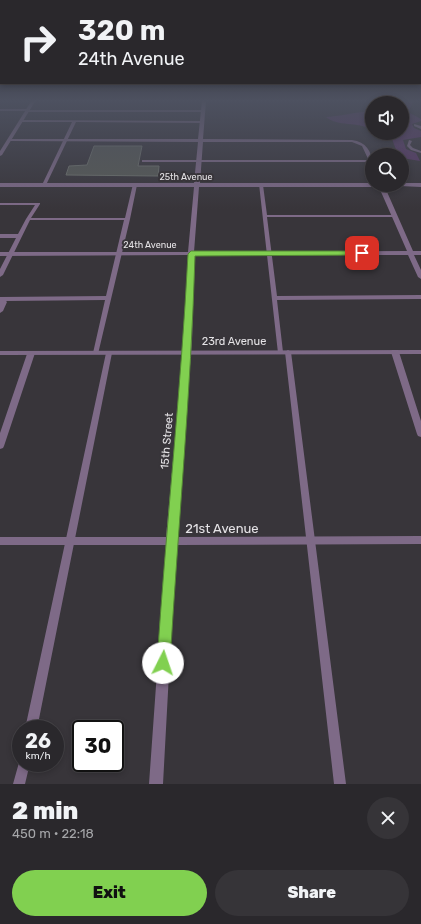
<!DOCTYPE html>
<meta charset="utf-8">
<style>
:root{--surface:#2a282c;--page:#363438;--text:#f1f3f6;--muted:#a5a6a9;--line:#464448;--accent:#81d050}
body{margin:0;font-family:Rubik,sans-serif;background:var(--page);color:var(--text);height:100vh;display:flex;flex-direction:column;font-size:15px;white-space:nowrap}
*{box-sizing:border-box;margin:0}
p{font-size:13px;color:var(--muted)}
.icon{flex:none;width:22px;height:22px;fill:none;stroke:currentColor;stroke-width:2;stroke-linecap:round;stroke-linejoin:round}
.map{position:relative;height:784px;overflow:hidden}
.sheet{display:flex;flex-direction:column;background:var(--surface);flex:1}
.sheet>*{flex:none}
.guide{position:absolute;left:0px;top:0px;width:421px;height:84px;box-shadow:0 2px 6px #0003,0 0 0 1px var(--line);background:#2a282c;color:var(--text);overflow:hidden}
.controls{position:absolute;left:365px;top:96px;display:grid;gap:8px}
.controls a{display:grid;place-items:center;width:44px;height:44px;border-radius:50%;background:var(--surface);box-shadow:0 2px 6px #0003,0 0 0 1px var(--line);font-size:20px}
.speed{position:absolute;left:12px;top:720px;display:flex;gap:8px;font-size:20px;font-weight:700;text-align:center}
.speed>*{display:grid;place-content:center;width:52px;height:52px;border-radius:50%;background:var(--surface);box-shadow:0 2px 6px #0003,0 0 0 1px var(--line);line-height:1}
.speed small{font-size:10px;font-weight:400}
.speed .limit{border:2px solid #111;border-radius:6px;background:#fff;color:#111}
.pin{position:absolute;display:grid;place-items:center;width:34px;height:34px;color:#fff;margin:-17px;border-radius:8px;box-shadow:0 2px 6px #0006}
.me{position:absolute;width:44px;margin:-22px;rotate:4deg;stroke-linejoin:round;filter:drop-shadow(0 0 3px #0008)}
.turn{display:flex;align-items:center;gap:14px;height:84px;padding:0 12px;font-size:18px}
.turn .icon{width:52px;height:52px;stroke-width:2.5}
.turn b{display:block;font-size:28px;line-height:34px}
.round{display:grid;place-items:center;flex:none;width:42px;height:42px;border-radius:21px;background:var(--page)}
.overview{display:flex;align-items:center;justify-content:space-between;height:68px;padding:0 12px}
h1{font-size:24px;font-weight:800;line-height:30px}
.primary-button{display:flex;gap:8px;margin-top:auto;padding:8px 12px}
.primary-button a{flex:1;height:46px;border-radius:24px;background:var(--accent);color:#111;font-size:16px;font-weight:800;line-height:46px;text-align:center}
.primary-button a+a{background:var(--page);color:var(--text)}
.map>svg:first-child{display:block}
</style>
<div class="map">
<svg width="421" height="784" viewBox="0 0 421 784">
<rect width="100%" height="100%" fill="#38353a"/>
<path fill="#5a3868" d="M371,100H414L408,112L421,119V121L412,124L414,128L421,131V137L403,140L406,149L416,153L420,161L402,158V155H398L392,139L378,133H402V103H378Z
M372,111V130C357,121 338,127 326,117C342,116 356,112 372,111Z"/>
<path fill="#575a55" stroke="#6e726c" d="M94,146H142L138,166H159L158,176L66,175L69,166L87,165Z"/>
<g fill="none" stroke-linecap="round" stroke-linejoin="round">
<path fill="#7e6a87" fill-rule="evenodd" d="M21,120L202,121L204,122L202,123L76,122L46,185L44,186L42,185L72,122H22L20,121Z
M409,140L412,141L410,145L413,148L421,151V153L411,150L407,146Z
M142,160H371L372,162H142Z
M133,184L137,185L130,219L98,354H94L93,353L105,300L6,301L7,302L3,311L0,313V297L106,296L124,220H30L3,275L0,277V269L16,238H0V234H18L26,219L35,205H0V203H40V204L31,218H125Z
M259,184L263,185L267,215H394L396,216L394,217H267L277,296L421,295V299L277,300L283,352L280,354L278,353Z
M288,350L291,352L346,784H334L285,352Z
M109,351L112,353L37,729H25L106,353Z
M20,759H21V763H30L25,784H13Z"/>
<path fill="#7e6a87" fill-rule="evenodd" d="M26,110H203L205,111L203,112H27Z"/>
<path fill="#7e6a87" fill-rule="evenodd" d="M32,100H368L366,101H206L203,139L352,140C366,142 372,151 372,164L370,163L362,146L352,142H203L200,183H372V185H375L372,187H199L194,252L407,251L378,185H384L413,251H421V255H414L421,270V279L418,277L408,255H194L192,342L176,537L421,536V544L176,545L163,784H149L166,545H0V537H166L184,342L188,255L0,256V252H188L194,187H0V183H194L198,142L10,141L8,140L10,139H198L202,101H34Z
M0,109H28L30,110L28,111H0Z
M414,124L421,126V129L414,126Z
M402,183H421V187L400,186L399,185H402Z
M392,350H398L399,352L421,421V437L418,436L417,434L391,352Z
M28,351H34L35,353L4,446L3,448L0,449V433Z"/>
<path fill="#7e6a87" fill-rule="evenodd" d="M32,100H36L2,155L0,156V151Z
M421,350V354L0,355V351Z"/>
</g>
<linearGradient id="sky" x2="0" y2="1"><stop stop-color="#1f1d20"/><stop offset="0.48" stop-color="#4d5160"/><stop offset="1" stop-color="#4d5160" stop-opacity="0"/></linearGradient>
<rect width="421" height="209" fill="url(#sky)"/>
<path fill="#81d050" stroke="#548734" d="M362,251L365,252V255L195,256C191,391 178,527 170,663L168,667L163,669L159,667L157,663C166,526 181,390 188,254L191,251Z"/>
<g text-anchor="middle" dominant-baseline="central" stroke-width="4" stroke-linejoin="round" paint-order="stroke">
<g font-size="9" fill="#e5e3e6" stroke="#38353a">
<text x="186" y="177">25th Avenue</text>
<text x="150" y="245">24th Avenue</text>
</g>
<g font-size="11" fill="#e5e3e6" stroke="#38353a">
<text x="234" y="341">23rd Avenue</text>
<text transform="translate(167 441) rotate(-85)">15th Street</text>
</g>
<g font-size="13" fill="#e5e3e6" stroke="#38353a">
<text x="222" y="528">21st Avenue</text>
</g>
</g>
</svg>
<div class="controls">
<a><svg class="icon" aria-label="sound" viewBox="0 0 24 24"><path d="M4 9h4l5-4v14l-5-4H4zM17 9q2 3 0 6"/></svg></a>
<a><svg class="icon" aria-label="search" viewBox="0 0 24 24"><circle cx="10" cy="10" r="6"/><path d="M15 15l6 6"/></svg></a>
</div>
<div class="speed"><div>26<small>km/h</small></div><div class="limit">30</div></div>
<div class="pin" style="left:362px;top:253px;background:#d93025"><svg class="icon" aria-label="arrive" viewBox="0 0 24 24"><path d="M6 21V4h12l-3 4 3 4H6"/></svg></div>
<svg class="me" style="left:163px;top:663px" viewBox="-20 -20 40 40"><circle r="19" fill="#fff"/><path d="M0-13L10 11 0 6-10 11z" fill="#81d050"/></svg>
<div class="guide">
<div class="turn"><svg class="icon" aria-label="right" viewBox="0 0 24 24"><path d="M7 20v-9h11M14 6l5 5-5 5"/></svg><div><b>320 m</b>24th Avenue</div></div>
</div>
</div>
<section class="sheet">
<div class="overview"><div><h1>2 min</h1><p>450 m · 22:18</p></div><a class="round"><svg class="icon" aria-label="close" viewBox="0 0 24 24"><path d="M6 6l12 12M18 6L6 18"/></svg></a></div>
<div class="primary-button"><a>Exit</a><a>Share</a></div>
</section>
